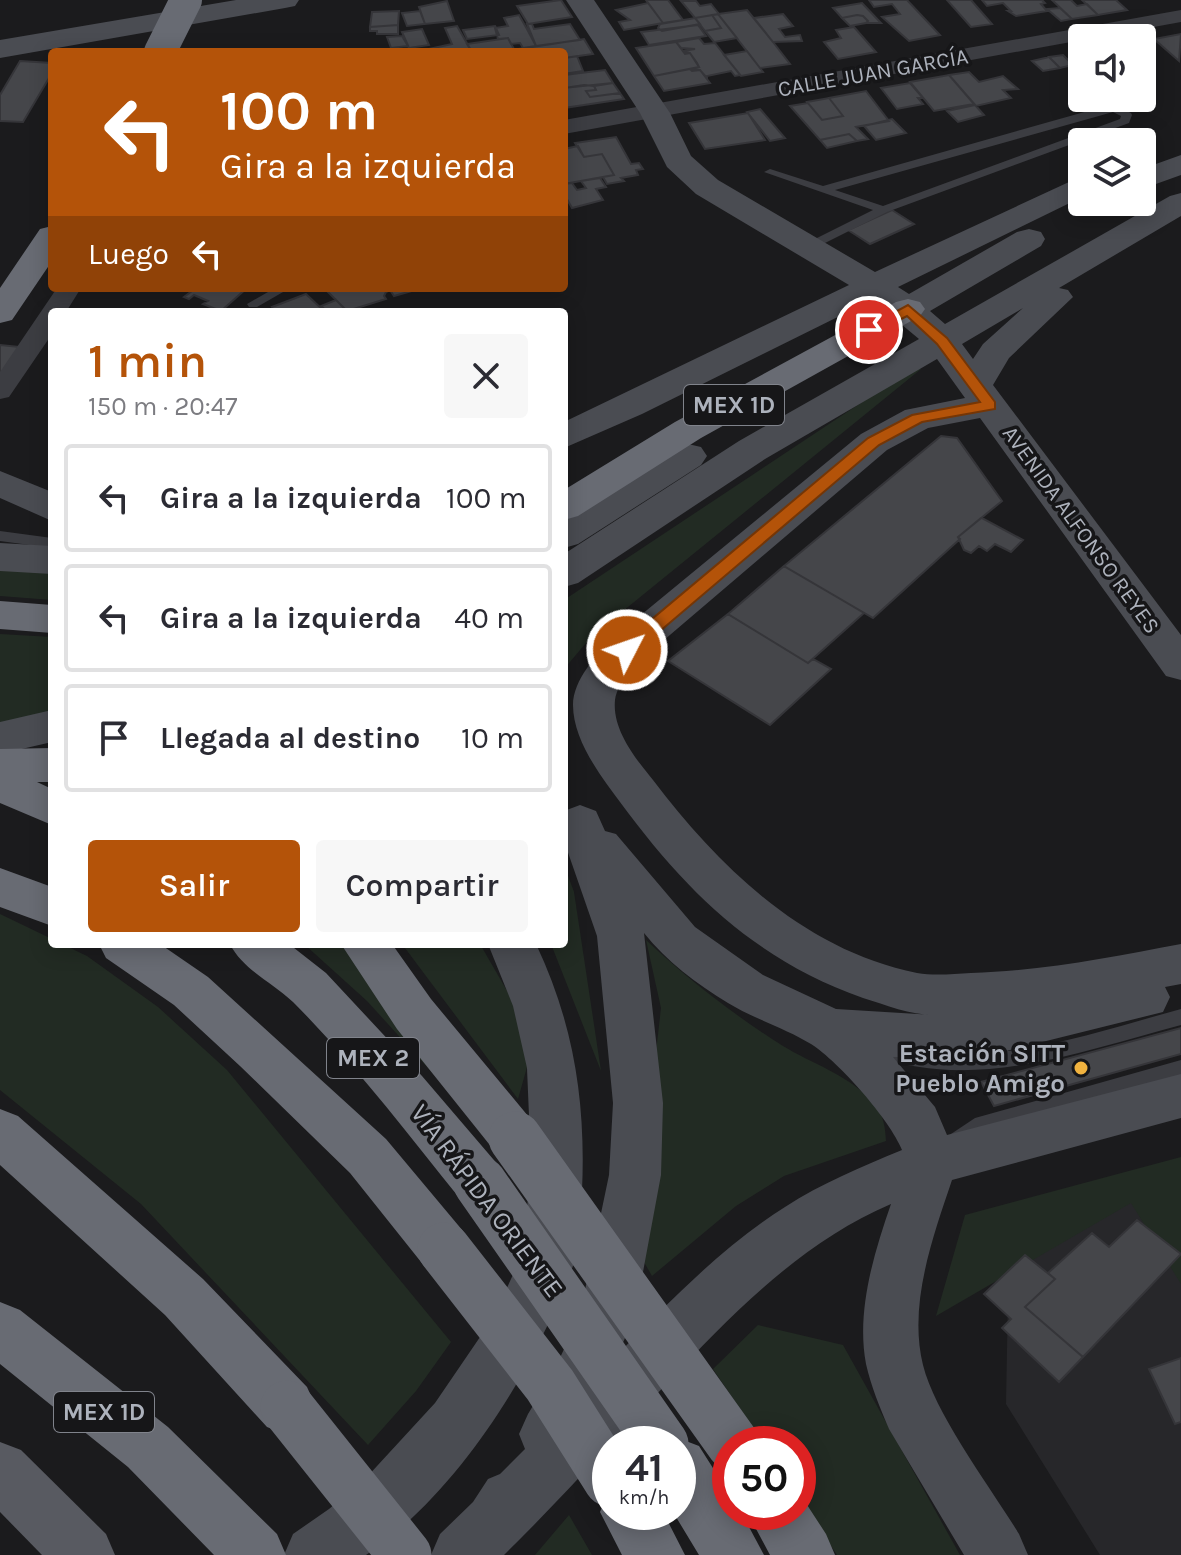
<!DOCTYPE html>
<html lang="es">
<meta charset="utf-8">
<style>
:root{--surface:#fff;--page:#f7f7f7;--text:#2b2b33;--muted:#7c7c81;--line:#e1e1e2;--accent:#b45309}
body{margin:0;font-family:Karla,sans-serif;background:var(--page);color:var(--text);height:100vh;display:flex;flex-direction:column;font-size:30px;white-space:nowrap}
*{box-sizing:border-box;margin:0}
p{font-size:26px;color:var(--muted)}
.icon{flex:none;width:44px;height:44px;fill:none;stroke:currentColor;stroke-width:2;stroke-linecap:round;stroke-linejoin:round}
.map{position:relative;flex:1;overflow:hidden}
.side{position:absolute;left:48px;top:308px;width:520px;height:640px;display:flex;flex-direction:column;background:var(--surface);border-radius:8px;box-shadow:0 4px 20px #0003}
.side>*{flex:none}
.hud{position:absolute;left:48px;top:48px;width:520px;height:244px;border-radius:8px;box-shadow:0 4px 20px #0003;background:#b45309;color:#fff;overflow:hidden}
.tools{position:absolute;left:1068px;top:24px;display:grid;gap:16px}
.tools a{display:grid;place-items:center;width:88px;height:88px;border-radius:8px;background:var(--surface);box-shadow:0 4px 20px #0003;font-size:40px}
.speed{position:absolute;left:592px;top:1426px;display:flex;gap:16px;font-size:40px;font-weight:700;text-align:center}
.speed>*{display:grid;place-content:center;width:104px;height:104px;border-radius:50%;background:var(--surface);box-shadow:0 4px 20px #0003;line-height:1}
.speed small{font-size:20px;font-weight:400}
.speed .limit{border:12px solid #d22;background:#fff;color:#111}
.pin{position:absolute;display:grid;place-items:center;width:68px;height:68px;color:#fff;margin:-34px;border:4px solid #fff;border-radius:50%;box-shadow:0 2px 8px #0007}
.me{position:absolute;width:88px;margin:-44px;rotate:49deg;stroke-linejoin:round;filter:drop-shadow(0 0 6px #0008)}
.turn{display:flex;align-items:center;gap:28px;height:168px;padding:0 40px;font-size:36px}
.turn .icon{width:104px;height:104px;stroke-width:2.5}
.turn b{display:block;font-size:56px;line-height:68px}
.then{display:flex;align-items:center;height:76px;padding:0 40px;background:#0003;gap:16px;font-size:30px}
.round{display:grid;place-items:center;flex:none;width:84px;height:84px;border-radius:8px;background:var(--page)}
.overview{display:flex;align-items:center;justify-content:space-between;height:136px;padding:0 40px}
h1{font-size:48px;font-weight:600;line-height:60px;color:var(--accent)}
.primary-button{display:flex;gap:16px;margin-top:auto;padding:16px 40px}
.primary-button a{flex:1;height:92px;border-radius:8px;background:var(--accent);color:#fff;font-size:32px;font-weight:600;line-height:92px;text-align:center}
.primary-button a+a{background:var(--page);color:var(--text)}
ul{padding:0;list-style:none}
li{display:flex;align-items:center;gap:24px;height:108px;margin:0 16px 12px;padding:0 24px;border:4px solid var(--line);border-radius:8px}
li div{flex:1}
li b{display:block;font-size:30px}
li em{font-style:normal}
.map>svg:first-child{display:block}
</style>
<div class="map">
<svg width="1181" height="1555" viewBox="0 0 1181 1555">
<rect width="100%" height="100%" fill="#1b1b1d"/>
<path fill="#27272a" d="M1181,1187V1555H1100L1006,1404L1009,1241Z"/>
<path fill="#222b23" d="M915,367L921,369L591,637L564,669V600Z
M0,566L52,569V600L0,596Z
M0,634L52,637V713L0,725Z
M564,865L574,892L601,1071L551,944H564Z
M0,914L52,939V944H62L87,956L158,1007L227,1070L451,1342L416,1391L368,1445L141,1204L0,1090Z
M646,940C689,980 734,1015 783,1046C811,1063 845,1074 868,1097C882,1110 885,1122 886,1141L784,1176L736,1206L652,1276L634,1245L661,1008Z
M304,944H344L438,1079L367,1001Z
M402,944H480L521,1015L531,1053L518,1099Z
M1181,1157V1284L1131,1203L936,1316L965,1215Z
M758,1325L843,1345L960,1555H837L798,1495V1444H764L713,1369Z
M569,1515L592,1555H535Z"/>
<path fill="#45464a" stroke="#353539" stroke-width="2" d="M561,0L572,17L528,24L517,6Z
M646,0H668L683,20L663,23Z
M869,0H907L940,35L909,41L882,17L900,14L892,4L874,7Z
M947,0H971L992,24L971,27Z
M982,0H1042L1045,3L1041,4L1047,11L1016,16L1008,11H1011L1003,3L987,6Z
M1052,0H1071L1077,6L1087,4L1098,15L1072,19Z
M1082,0H1116L1127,10L1098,15Z
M447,1L454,21L425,24L419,7Z
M681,1H696L700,6L711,4L719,14L695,18Z
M648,3L663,23L624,30L619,22L630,20L616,10Z
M862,3L881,23H866L868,21L863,16L857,15L842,18L833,8Z
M1060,8L1072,19L1061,21L1047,9Z
M747,10L773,42L790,64L760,68L718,14Z
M399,11L398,25L370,27L372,12Z
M420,11L425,24L407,26L402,13Z
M718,14L737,38L714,42L705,31L721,28L712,15Z
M783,14L793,26L779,29L785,37L800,35L802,41L773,42L754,18Z
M519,15L527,29L536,46L523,48L520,43L511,44L508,38L498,39L495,28L508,26L504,18Z
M712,15L721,28L705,31L695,18Z
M857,15L863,16L868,21L866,23L850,26L842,18Z
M695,18L700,24L662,31L658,28L660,24Z
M527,24H532L534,29L570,24L580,40L536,46Z
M398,25V34H377V31H370V27Z
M698,25L706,36L649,45L641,32Z
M457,26L472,52H415L452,44L445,28Z
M495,26L499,35L467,39L463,30Z
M854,27L876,52L838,59L824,42L841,38L836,30Z
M422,29L429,45L409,48L402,32Z
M1181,34L1179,61L1154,39Z
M402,36L408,46L391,48L387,37Z
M508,38L514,49L472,52L467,44Z
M699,38L704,44L715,43L740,75L735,76L731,71L707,76V78L700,70L692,71L690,69L699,67L697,63L690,53L683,51L695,49L681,48L676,42Z
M584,39L593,54L564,58V52H499Z
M676,42L685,54L690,53L699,67L654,76L636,48Z
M747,51L760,68L763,72L741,76L724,55Z
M1063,55L1073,65L1060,68L1049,57Z
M577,56L583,71L564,74V58Z
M1049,57L1060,68L1043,71L1032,61Z
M20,61L52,63V73L23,122L0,121V95Z
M690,69L700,70L710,83L664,91L654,76Z
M605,70L613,83L564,88V75Z
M969,72L979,82L1003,76L1018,89L1003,90L1011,98L976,106L949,75Z
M949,75L974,104L934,111L910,82Z
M613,83L620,93L590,97L586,91L596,90L594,86Z
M910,83L923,98H918L923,104L897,109L881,88Z
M584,85L594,86L596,90L586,91L590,97L620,93L624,99L564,108V88Z
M866,91L889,121L856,127L868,139L857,141L849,134L820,140L790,106L808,103L822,120L843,116L829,98Z
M829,98L843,116L822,120L807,102Z
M975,105L984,115L958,122L947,111Z
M760,109L785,138L770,141L747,112Z
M748,113L765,140L705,149L689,123Z
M892,119L906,133L876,140L864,126Z
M849,134L857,141L827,148L820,140Z
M616,137L631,164L639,163L643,169L636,170L638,175L621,178L624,181L607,184L603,177L614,175L602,154L584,157L575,143Z
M578,146L584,157L602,154L614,175L564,184V149Z
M600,178L606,187L596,189L603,200L572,208L564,194V184L572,183L577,190L586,188L581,181Z
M892,210L914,224L870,244L848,230Z
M196,288H247L221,311L203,304L208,301L194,295L189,299L184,297Z
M324,288H422L394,296L390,290L386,292L384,296L386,299L347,311Z
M306,294L325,312H277L272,307Z
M336,300L347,311L349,312H328L321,306Z
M0,345L20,347L0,375Z
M941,436L957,438L1002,501L958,537L960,539L873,618L784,566Z
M981,518H982L1023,540L1011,552L995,544L987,551L979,546L971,553L964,550L958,537Z
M784,566L864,613L808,663L728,614Z
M728,614L808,663L813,659L831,669L770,725L668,661Z
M1181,1028V1054L994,1106L981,1082Z
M1137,1220L1181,1254L1083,1357L1025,1307L1055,1279L1048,1273L1092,1233L1109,1247Z
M1025,1255L1055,1279L1025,1307L1083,1357L1059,1382L1002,1328L1011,1319L984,1294Z
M1181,1358V1422L1175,1424L1149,1369Z"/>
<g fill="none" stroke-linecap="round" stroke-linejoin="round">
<path fill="#3c3d42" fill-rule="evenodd" d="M1115,106L1131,113L1132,115L1129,123L887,212L811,250L805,246L807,243L873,210L764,172L770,169L823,186L1095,109ZM1113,112L1121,116L1120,119L883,206L835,190Z
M275,288H290L257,307H249L247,304Z
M0,531L52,538V548L0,541Z
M1181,1009V1025C1082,1051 976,1092 875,1056L872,1050L875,1044C884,1041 894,1046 904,1048C932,1056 961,1055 990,1053C1054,1048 1118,1026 1181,1009Z
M1181,1060V1076L981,1133L958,1148L951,1146L949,1140L951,1134L975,1118Z"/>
<path fill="#3c3d42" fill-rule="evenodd" d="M1181,10V22L564,134V120Z
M57,288H81L66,312H52V334L9,397L0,399V372Z"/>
<path fill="#4a4c52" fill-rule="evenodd" d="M236,0H299L295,6L285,8L0,58V40Z
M566,0H594L670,113L691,156L718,180L875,272L1082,176V197L898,287L909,294L1017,232L1029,229L1041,232L1045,239L1041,246L930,311L945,324L1170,196L1181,193V216L1059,288L1068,290L1073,297L1009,358L993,385L1181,635V680L1166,676L980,418L928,428L887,450L650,652C637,665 618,680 615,700C612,730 636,759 653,780C720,868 804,950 917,973C934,976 953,974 971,973C1042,971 1112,957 1181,944V984L1165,987L1170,997L1163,1012L986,1056L893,1057L935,1107L947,1135L1181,1074V1118L952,1180C933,1237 908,1304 923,1365C935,1414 991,1488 1019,1534L1028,1555H964L889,1429C880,1408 871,1386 866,1364C856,1311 874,1253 891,1204C802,1242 733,1313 668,1382C614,1440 561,1499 504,1555H431L440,1534L473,1502L488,1479L500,1474L525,1449L519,1434L528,1414L554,1371L580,1314L609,1175L613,1103L597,936L564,841V811L580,805L596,811L605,831L616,834L695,927L763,975L836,1009L934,1015C910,1015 886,1005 863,998C756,960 687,893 620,802C600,775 573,740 573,705C573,680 597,654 613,638L861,434L905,410L965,398L937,359L765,459L578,583L564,587V554L739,441L919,339L872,300L642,414L564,448V422L849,285L696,194L667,167L640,113ZM1023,308L983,344L973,359L962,344ZM644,933C666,961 697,984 728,1003C754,1019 785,1028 811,1044C839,1062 890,1120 902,1150C861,1167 822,1183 785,1207C722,1247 670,1301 618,1354L635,1315L661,1175L663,1103Z
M1181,155V175L1142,189V169Z
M688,444L701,447L707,456L701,465L578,544L564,548V517L675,447Z
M0,471L52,492V521L0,498Z
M0,543L52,546V574L0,571Z
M52,710V742L0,754V722Z
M488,944H536C574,1024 586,1103 582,1191C581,1209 582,1227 579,1245C575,1264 566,1284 558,1302C519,1393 450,1498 366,1555H284L293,1534L329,1509L366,1478L435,1403L493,1318L523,1253L531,1164L527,1068L513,1006Z"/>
<path fill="#585a61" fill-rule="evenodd" d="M0,1442L21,1450L106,1534L115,1555H42L0,1512Z"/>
<path fill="#686b73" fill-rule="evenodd" d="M52,226V261L12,320L0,323V288L40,229Z
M908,299L920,302L925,309L920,316L701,438L578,516L564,520V490L675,422L896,302Z
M0,601L52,605V633L0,629Z
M52,748V782H37L52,789V825L0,803V749Z
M0,868L52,887V926L0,907Z
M99,944H160L208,977L386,1139L463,1231L471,1249L463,1267L444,1274L425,1267L350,1173L240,1066L174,1005L106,958Z
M230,944H289L326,973L422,1076L499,1166L506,1183L499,1200L480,1207L461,1200C407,1133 354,1063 293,1002C272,982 243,970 230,944Z
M341,944H392L431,999L533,1122L541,1138L533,1154L515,1161L497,1154L397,1029Z
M0,1109L18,1116L203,1279L307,1387L316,1407L307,1427L287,1435L267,1427L165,1315L0,1165Z
M0,1302L20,1310L168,1427L277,1534L286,1555H214L128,1467L0,1364Z
M678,1438L699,1446L730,1495V1512H741L764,1555H699L673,1512H678V1444H663Z
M609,1491L610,1512H663L685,1555H622L600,1512Z
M798,1491L826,1534L835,1555H770L747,1512H798Z"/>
<path stroke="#686b73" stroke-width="32" d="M160,52L186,0"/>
<path stroke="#686b73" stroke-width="53" d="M515,1138L733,1444
M480,1183L662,1444
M444,1249L550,1385L610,1480
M287,1407L405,1555"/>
</g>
<path fill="#b45309" stroke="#753606" stroke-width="2" d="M908,305L947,338L995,402V409L922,422L879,445L633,654H621L618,650L621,645L868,438L912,415L980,402L937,344L907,316L874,333H864L862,330Z"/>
<circle fill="#f1b33f" stroke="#161618" stroke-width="3" cx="1081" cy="1068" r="8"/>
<g text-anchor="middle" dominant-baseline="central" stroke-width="7" stroke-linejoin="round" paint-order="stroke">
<g font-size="22" fill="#adb2bc" stroke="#161618">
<text transform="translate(873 73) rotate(-10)">CALLE JUAN GARCÍA</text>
<text transform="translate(1081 530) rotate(54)">AVENIDA ALFONSO REYES</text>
</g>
<g fill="#161618" stroke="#80838b" stroke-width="2">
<rect x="684" y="385" width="100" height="40" rx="6"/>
<rect x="327" y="1038" width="92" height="40" rx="6"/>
<rect x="54" y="1392" width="100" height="40" rx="6"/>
</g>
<g font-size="24" font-weight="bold" fill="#adb2bc">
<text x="734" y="405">MEX 1D</text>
<text x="373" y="1058">MEX 2</text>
<text x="104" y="1412">MEX 1D</text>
</g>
<g font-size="26" font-weight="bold" fill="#adb2bc" stroke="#161618" text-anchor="end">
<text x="1065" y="1053">Estación SITT<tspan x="1065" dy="30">Pueblo Amigo</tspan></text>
</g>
<g font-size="26" fill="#adb2bc" stroke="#161618">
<text transform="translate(487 1201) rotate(53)">VÍA RÁPIDA ORIENTE</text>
</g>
</g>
</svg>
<div class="tools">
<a><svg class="icon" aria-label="sound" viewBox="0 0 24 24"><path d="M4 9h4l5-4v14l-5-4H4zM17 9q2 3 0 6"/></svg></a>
<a><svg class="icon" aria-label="layers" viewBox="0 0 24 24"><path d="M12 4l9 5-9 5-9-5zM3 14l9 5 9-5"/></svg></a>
</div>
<div class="speed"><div>41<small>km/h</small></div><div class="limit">50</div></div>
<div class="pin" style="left:869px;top:330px;background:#d93025"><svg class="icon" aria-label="arrive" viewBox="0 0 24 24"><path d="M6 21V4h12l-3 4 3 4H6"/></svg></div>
<svg class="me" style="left:627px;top:650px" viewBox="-20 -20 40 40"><circle r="17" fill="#b45309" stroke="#fff" stroke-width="3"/><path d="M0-11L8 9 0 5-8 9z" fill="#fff"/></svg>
<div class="hud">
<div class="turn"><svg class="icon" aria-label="left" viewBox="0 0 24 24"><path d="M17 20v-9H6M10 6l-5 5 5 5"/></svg><div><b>100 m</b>Gira a la izquierda</div></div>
<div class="then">Luego<svg class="icon" aria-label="left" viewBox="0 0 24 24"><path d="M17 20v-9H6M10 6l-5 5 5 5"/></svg></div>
</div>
<section class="side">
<div class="overview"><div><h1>1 min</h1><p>150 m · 20:47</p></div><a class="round"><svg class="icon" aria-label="close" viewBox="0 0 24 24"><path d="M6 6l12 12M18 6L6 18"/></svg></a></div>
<ul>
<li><svg class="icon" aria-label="left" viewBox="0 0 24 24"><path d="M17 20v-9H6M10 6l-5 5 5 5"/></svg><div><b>Gira a la izquierda</b></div><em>100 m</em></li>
<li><svg class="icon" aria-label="left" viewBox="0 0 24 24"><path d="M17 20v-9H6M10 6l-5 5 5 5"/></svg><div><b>Gira a la izquierda</b></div><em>40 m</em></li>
<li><svg class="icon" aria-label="arrive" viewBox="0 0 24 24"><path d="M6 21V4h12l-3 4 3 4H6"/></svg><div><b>Llegada al destino</b></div><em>10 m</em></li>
</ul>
<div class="primary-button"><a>Salir</a><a>Compartir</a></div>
</section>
</div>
